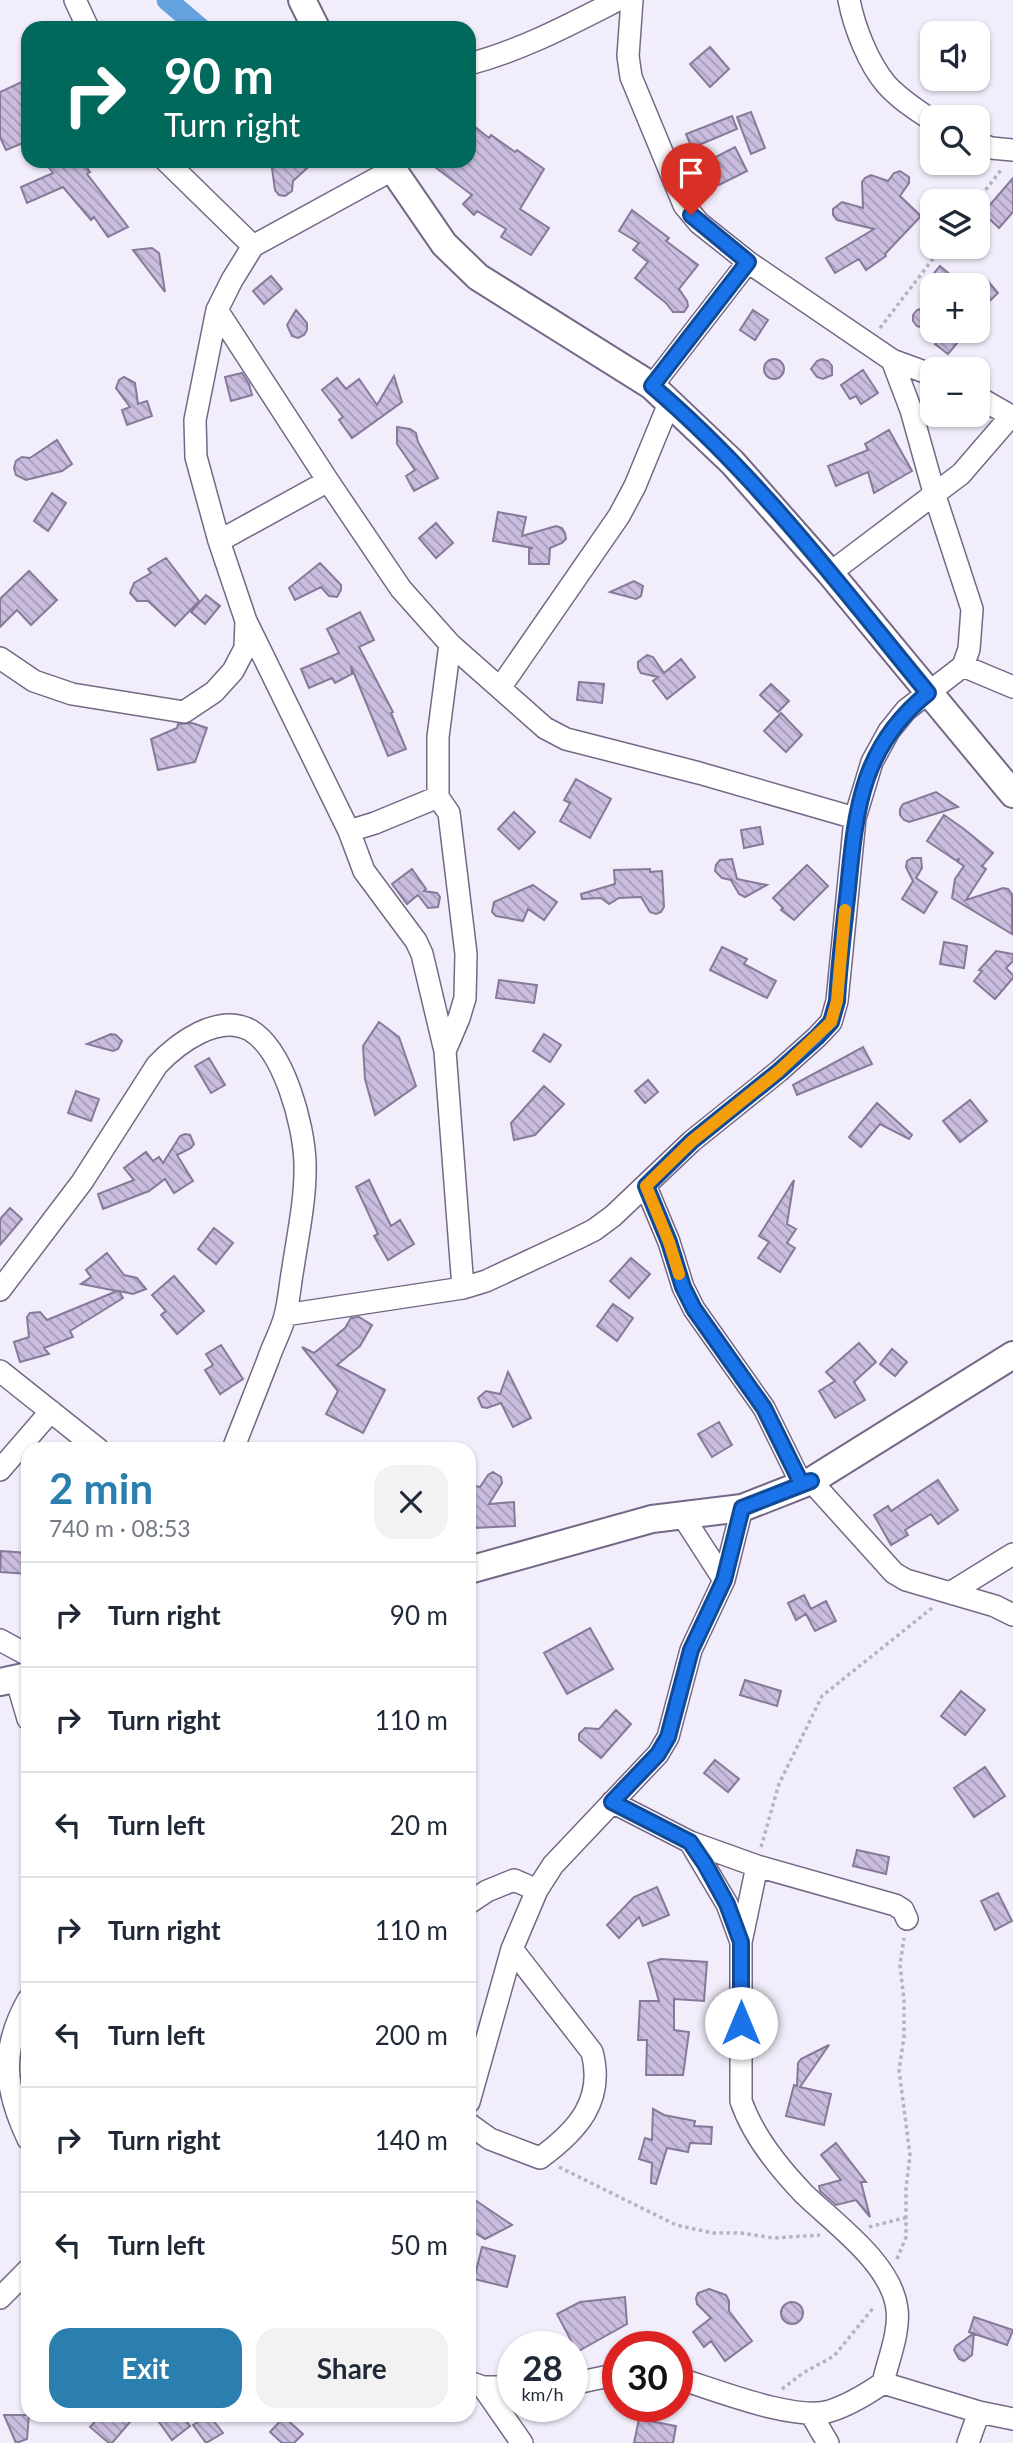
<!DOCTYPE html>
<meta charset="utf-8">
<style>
:root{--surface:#fff;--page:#f2f2f3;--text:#1f2937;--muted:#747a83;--line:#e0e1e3;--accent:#2a7faf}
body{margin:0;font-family:Lato,sans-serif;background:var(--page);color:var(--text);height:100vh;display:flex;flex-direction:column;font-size:26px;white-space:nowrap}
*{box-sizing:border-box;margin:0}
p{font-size:23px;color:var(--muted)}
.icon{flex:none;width:38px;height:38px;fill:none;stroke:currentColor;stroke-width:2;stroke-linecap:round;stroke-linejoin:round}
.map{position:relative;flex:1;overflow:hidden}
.drawer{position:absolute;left:21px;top:1442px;width:455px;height:980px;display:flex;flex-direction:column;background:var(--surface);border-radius:21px;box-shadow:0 2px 5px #0004}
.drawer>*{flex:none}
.hud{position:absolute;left:21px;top:21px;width:455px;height:147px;border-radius:21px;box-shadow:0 2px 5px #0004;background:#00695c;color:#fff;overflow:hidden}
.tools{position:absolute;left:920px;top:21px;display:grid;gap:14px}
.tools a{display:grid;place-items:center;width:70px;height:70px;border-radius:14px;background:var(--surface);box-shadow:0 2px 5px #0004;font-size:35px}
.speed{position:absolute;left:497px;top:2331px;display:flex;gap:14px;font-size:35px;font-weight:700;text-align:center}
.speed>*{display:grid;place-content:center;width:91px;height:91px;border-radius:50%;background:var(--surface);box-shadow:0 2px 5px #0004;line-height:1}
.speed small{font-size:18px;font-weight:400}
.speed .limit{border:10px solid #d22;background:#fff;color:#111}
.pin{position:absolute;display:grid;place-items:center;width:60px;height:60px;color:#fff;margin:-72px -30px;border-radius:50% 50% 50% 0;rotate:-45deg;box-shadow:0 0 7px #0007}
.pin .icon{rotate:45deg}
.me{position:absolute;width:77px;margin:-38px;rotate:0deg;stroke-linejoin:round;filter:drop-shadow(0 0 5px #0008)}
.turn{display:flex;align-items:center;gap:24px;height:147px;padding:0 28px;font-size:32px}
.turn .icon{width:91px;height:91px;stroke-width:2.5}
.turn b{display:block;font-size:49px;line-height:60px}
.round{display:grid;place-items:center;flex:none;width:74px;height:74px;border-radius:21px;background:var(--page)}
.headline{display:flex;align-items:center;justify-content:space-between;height:119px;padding:0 28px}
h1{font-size:42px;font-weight:700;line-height:52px;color:var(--accent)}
.button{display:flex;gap:14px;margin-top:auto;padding:14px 28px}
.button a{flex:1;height:80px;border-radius:21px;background:var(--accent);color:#fff;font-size:28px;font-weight:700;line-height:80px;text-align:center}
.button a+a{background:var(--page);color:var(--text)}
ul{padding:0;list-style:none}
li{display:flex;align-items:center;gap:21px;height:105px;padding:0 28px;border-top:2px solid var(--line)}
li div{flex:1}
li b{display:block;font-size:26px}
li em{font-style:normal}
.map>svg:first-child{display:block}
</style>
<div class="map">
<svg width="1013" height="2443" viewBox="0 0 1013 2443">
<defs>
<pattern id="building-back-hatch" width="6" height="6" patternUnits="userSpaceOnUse" patternTransform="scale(1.75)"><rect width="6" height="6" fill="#cabddf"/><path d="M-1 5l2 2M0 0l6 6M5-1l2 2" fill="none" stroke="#a59ab6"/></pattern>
</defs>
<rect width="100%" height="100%" fill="#f2edfb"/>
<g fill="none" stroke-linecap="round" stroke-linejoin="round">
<path stroke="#63a1df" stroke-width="21" d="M167,0L200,28"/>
</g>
<path fill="url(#building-back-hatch)" stroke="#867999" stroke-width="2" d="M710,47L729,69L710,87L690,64Z
M28,79V113L22,115L28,129V141L6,150L0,137V92Z
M751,112L765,148L751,154L737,117Z
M732,116L737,129L692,148L686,134Z
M469,122L489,138L491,135L515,152L517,150L544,169L520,209L549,228L531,255L501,237L506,229L477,211L474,215L463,204L472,195L427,161H469Z
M735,147L747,171L719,185L706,162Z
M44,161H82L90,172L87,174L128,227L108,237L94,217L91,220L63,187L27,203L21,187L53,173Z
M271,161H315L293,181L292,191L285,196L279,195L275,190Z
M900,171L909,177V183L900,196L921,216L885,254L886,256L866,270L859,259L835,273L826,258L874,229L837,220L833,215V209L842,202L863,208L862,182L865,178L871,175L888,181L894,173Z
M1013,178V212L999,228L983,213Z
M632,210L669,238L666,241L698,265L679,289L687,301L688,306L684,312H673L666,303L635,278L648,262L633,250L639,243L619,231Z
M152,248L159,253L165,292L133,250Z
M940,266L963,285H924Z
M271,276L282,289L264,304L253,291Z
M987,280L998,293L978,312V288Z
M925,307L932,315V330L917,326L913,321V315L917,310Z
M296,310L307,323V330L304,335L298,338L292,336L287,325Z
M753,310L768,320L755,340L740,330Z
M946,331H967L948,354L935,344Z
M822,359L828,361L832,366V375L823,379L817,377L811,369L817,361Z
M764 369a10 10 0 1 1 20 0a10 10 0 1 1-20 0Z
M863,370L878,393L861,404L856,396L850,399L841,385Z
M242,373L249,384L252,395L231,401L225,377Z
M394,376L402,402L352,438L339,420L343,417L322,390L337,378L346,389L359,379L377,405Z
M124,377L135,383L138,404L147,401L152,416L127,425L122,410L130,407L116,388L119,380Z
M397,427L410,429L416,433L418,442L438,478L414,491L406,476L415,470L397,444Z
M889,430L912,471L874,493L868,472L836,486L828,466L868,450L865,444Z
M57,440L72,464L62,471L26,480L16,475L14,468L16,461L22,457L30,458Z
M52,493L66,503L48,531L34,521Z
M498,512L526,517L522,536L556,526L562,528L565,533L566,539L562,543L550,548L549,564H529V549L533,548L493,541Z
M436,523L453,543L436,558L419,538Z
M166,558L199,601L175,626L148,601H137L130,593L134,583L151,573L148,569Z
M320,563L341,585V590L337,597L329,596L321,587L295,600L289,588Z
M29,571L57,600L31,625L17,610L0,627V599Z
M634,581L643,586L641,596L636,599L610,592Z
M206,595L220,606L205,624L191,612Z
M360,612L374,640L359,647L393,712L391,713L406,749L388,756L351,666L352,674L335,683L332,678L309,688L301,669L339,653L327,629Z
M647,655L653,657L664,673L681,659L695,677L667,699L653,681L658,677L641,673L638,668V662Z
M579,682L604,684L602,703L577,700Z
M771,684L789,701L778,712L760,695Z
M781,713L802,735L786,752L764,731Z
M192,723L207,728L195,762L158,770L151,739L177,728L178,724Z
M576,779L611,799L590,838L560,821L570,803L564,800Z
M936,792L958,807L909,822L904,820L900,815V809L903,804Z
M514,812L535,832L519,849L498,829Z
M944,815L964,829L993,853L982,866L986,869L966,900L1003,888L1008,889L1012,894V934L952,898L955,879L964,866L958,862L959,858L957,861L927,841Z
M760,827L763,844L744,848L741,830Z
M912,858H921L922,868L916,878L937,892L924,913L902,899L913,881L906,867L907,861Z
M732,859L737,879L767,885L745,897L739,894L731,880L722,878L715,871L716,865L720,860Z
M807,865L828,886L794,920L781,910L783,908L773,898Z
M412,869L426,889L424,891L437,893L440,897L438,907L428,908L418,895L407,904L392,884Z
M650,869V872L662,871L664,907L661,912L656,914L650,912L641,897L619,898L609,904L601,898L582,899L581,894L615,884L614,870Z
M533,885L557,902L544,920L528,909L523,921L496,916L492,912L494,902Z
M944,942L967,946L964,968L940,964Z
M722,947L747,959L744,964L776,981L767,998L710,970Z
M996,951L1013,954V961L1006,968L1013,975V978L995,999L974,981L982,971L979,970Z
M499,980L537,985L534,1003L496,998Z
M379,1022L399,1037L416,1086L375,1115L365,1079L363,1046Z
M111,1034L116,1035L122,1041L118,1049L113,1051L87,1044Z
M544,1034L561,1045L550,1062L533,1051Z
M863,1047L872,1064L797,1095L793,1085Z
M209,1058L225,1085L211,1093L195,1066Z
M648,1080L658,1092L645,1103L635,1091Z
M544,1086L564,1104L535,1135L514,1140L511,1123Z
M76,1091L99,1099L91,1121L68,1113Z
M970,1100L987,1121L960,1142L943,1121Z
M877,1103L912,1135L909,1139L880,1124L861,1147L849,1137Z
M185,1134L190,1135L194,1144L191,1148L177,1155L193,1181L174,1193L165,1179L149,1191L103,1209L98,1194L134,1180L124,1168L146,1152L153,1161L159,1157L163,1163L180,1136Z
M369,1180L391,1226L400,1220L414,1244L388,1260L374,1236L378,1234L356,1187Z
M794,1180L787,1224L796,1229L787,1243L795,1248L780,1272L758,1258L769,1242L759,1236Z
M10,1208L22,1219L0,1245V1219Z
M214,1228L233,1243L216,1264L198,1249Z
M107,1253L124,1275L137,1278L146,1289L133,1294L119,1291L123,1298L70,1331L73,1337L44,1348L49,1354L20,1362L14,1342L29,1337L27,1317L30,1313L40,1312L47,1320L117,1291L81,1284L91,1277L86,1270Z
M631,1258L650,1274L629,1298L610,1281Z
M174,1276L204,1311L177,1334L161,1315L166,1311L152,1295Z
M613,1304L633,1318L617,1341L597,1326Z
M359,1317L372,1325L360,1346L337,1365L385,1390L363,1433L326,1414L338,1391L302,1347L314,1353L345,1328L351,1318Z
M859,1343L876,1362L854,1382L865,1400L835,1418L819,1391L835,1381L826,1372Z
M221,1345L243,1379L220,1394L205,1370L213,1365L206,1354Z
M892,1349L907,1362L895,1376L880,1364Z
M508,1372L531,1418L513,1427L501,1403L487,1408L482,1407L478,1398L486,1391L500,1394Z
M719,1422L732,1445L712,1457L698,1434Z
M493,1472L501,1477L502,1483L489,1504L514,1502L515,1526L474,1528L469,1537V1485L480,1487L488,1475Z
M938,1480L958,1510L938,1524L931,1514L905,1530L908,1535L891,1545L874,1515L888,1506L891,1511Z
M1,1551L28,1553V1574L0,1572Z
M804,1595L811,1609L826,1601L836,1621L815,1631L806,1614L796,1620L788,1603Z
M590,1628L613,1669L567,1694L544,1653Z
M745,1680L781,1691L777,1706L740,1695Z
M961,1691L985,1710L965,1735L941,1716Z
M616,1710L631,1724L601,1758L579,1740V1734L585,1728L599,1729Z
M715,1760L739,1779L728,1792L704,1773Z
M985,1767L1005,1796L974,1817L954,1788Z
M857,1850L889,1857L886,1874L853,1866Z
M657,1887L669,1915L643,1926L639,1917L619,1938L607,1925L634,1897Z
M998,1893L1012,1921L995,1930L981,1901Z
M661,1959L707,1962L704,2001L674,1999V2030L689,2032L683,2075H646L647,2040H638L640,2001H659L648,1963Z
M829,2045L800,2087L831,2094L824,2125L786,2116L794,2085L797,2086L798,2063L801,2059Z
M653,2109L664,2115L695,2121L694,2126L712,2127L711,2144L690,2143L688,2152L667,2148L656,2184L651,2183L652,2163L639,2159L645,2138L652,2140Z
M836,2143L866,2182H861L870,2217L856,2200L836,2205L820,2191L819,2186L841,2180L821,2155Z
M469,2196L512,2225L485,2239L469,2229Z
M482,2247L515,2256L507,2287L474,2279Z
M709,2289L726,2295L729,2301V2311L752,2341L725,2361L711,2341L704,2347L693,2332L711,2318L697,2304L696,2298L698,2293Z
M625,2297L627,2324L577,2352L557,2314L580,2302Z
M781 2313a11 11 0 1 1 22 0a11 11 0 1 1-22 0Z
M974,2317L1013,2330L1007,2345L969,2332Z
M974,2333L972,2355L964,2361L959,2359L954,2350L956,2346Z
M4,2415H29L27,2439L16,2443Z
M101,2415H136L112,2443H109L90,2427Z
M154,2415H182L190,2426L172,2440Z
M209,2415L223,2433L206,2443L193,2425Z
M284,2417L303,2434L294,2443H282L270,2432Z
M639,2419L676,2426L673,2443H634Z"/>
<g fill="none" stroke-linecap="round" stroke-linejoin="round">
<defs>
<path id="minor" d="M75,0L88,28
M632,0L628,56L631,77L684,205L699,223L748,262L892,360L933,375
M849,0C854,26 868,63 886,84C899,99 917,110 933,121
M469,64C522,50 569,25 618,0
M978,143L991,148L1013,150
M166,161L253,246
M217,310L328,481L401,589L450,644L545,728L566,739L699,773L855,818
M652,386L748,262
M978,397L1013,417
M219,541L328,481
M830,573L961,474L1011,416
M247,623L349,831L364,871L416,941L422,954L445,1051
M450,644L438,737V797L449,813L466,954L465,998L459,1018L445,1051L463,1288
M0,658L34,681L72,694L184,712L214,692L233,671L245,648L246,621L219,541L196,457L195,420L217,310L232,280L253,246L392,170
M963,666L1013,687
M500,688L619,516L635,486L670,401
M349,831L375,823L438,797
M646,1187L669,1242L683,1287L694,1309L764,1408L801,1483L811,1481L894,1573L906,1580L995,1606L1013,1615
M0,1290L82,1182L157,1065C178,1043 218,1013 250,1030C284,1050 304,1125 305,1163C306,1198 298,1234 293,1268C290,1284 289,1301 285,1316C281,1331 273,1345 268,1360C256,1390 245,1419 233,1449
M285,1315L463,1288L486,1281L576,1239L594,1230L613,1216L692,1141L779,1071L817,1037L831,1022L837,1001L855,818L872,762L889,731L906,710L963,666L969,649L972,609L935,496L911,410L892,360
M0,1371L98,1449
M0,1470L51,1411
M682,1515L724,1580
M950,1593L1013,1554
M0,1640L28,1655
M16,1678L28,1719
M612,1802L690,1842L757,1866L895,1905L903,1910L907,1919
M690,1842L727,1904L741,1942
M469,1903L487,1891L514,1880L537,1890
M28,2000C0,2050 4,2088 28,2139
M469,2102L512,1949L537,1890L553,1865L658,1754L668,1737L691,1650L724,1580L742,1508
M469,2124L490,2139L540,2158C577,2131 605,2101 592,2052L512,1949
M0,2298L28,2270
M677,2378C714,2389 795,2422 830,2411C849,2405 867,2394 883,2383C888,2360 900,2332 897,2309C892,2264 835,2224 804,2194C779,2168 753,2136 741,2101V1942L757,1866
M469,2382L483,2387L522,2443
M883,2383L979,2412L1013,2419
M572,2384L618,2374
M483,2387H513
M811,2414L828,2443
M968,2443L979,2412"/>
<path id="tertiary" d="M302,0L316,28
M387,161L444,244L478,277L652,386L732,462L830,573L1013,794
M469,1570L652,1519L742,1508L811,1481L1013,1355
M0,1682L28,1676"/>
</defs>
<use href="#minor" stroke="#756887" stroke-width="24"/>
<use href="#tertiary" stroke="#756887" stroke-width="30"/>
<path stroke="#b7b2c0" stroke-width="3.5" stroke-dasharray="3.5 3.5" stroke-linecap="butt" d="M977,201L1001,170
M880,328L942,247
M761,1847L779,1784L822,1696L932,1608
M559,2167L676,2225L713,2233H741L774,2238L820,2235
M869,2227L908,2217
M897,2259L906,2237V2188L910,2155L899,2070L904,2037V2000L900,1965L904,1938
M782,2389L803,2373L834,2356L874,2307"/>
<use href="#minor" stroke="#fff" stroke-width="21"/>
<use href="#tertiary" stroke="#fff" stroke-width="26"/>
</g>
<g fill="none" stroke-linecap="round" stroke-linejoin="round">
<defs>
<path id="route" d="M691,215L748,262L652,386C757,475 841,587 928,693C861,747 856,809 848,889C844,926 839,964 837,1001L831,1022L817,1037L779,1071L692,1141L646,1186L669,1242L683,1287L694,1309L764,1408L801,1483L811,1481L742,1508L724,1580L691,1650L668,1737L658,1754L612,1802L690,1842L705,1864L727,1904L741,1942V2023"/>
</defs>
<use href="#route" stroke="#114b97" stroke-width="18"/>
<use href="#route" stroke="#1a73e8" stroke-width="12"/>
<path stroke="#f59e0b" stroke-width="12" d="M679,1274L669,1242L646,1186L692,1141L779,1071L831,1022L837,1001L845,910"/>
</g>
</svg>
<div class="tools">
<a><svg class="icon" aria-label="sound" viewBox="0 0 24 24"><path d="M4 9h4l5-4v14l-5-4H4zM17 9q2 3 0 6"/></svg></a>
<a><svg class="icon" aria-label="search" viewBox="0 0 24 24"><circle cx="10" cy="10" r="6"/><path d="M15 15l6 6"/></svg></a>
<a><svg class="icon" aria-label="layers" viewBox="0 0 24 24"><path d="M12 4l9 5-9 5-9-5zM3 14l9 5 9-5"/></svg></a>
<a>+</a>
<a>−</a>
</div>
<div class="speed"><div>28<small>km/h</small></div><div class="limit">30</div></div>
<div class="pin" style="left:691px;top:215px;background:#d93025"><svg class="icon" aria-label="arrive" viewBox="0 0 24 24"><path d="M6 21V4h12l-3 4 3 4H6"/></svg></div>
<svg class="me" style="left:741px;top:2023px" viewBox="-20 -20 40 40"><circle r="19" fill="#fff"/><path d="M0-13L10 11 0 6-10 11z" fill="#1a73e8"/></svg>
<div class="hud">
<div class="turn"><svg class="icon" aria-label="right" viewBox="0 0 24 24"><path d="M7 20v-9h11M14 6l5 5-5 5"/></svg><div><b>90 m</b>Turn right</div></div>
</div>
<section class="drawer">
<div class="headline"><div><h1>2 min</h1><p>740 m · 08:53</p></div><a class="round"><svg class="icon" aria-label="close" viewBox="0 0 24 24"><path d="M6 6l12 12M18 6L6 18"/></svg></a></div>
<ul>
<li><svg class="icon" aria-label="right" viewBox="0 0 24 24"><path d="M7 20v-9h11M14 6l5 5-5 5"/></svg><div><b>Turn right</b></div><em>90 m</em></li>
<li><svg class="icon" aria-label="right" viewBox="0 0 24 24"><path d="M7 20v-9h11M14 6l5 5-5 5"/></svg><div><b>Turn right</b></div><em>110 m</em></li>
<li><svg class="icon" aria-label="left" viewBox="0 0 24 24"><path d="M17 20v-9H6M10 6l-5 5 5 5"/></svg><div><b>Turn left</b></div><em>20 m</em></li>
<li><svg class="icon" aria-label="right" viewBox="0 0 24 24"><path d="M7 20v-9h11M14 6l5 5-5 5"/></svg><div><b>Turn right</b></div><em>110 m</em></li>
<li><svg class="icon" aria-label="left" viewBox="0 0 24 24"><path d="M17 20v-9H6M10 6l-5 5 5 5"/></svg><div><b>Turn left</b></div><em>200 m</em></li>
<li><svg class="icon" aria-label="right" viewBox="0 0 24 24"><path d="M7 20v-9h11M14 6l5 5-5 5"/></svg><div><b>Turn right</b></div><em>140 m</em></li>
<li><svg class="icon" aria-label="left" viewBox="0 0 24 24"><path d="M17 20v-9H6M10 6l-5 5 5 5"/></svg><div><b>Turn left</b></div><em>50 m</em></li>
</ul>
<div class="button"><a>Exit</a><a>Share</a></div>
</section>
</div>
